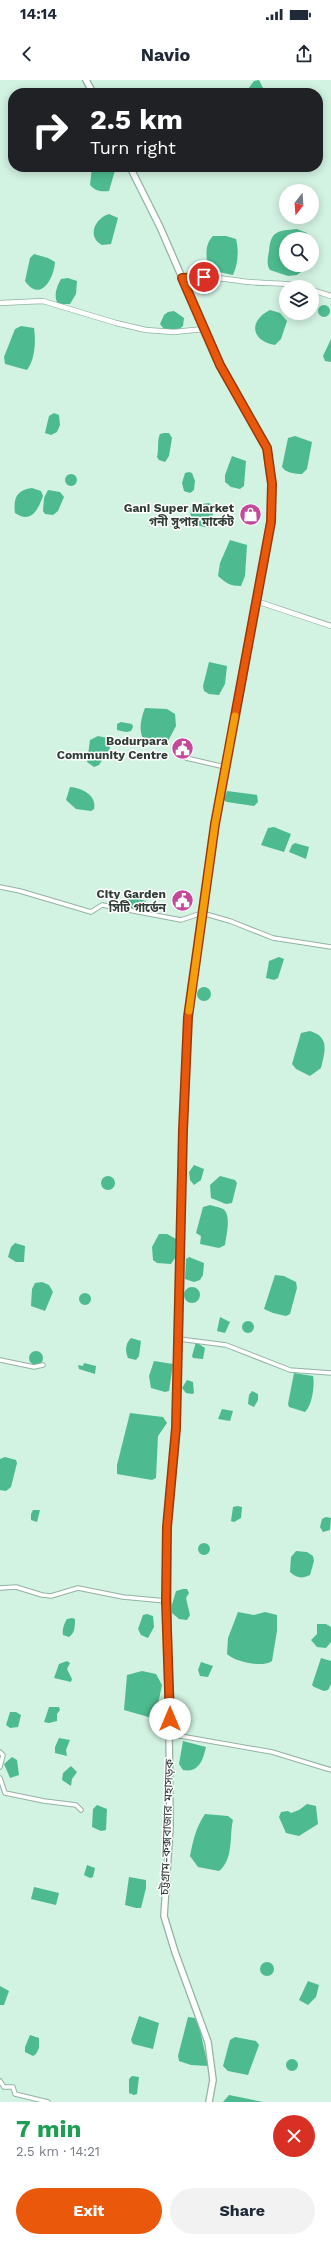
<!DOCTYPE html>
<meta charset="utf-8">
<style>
:root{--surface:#fff;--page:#f2f2f3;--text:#1f2937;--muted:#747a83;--accent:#ea580c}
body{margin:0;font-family:"Work Sans","Noto Sans Bengali",sans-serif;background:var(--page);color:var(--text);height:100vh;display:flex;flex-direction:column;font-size:15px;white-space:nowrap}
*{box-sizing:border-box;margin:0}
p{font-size:13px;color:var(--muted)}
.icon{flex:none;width:22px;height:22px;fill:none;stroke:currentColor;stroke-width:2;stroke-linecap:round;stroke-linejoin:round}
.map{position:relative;height:2022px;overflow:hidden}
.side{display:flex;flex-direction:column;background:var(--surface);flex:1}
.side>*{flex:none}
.guide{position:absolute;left:8px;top:8px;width:315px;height:84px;border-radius:16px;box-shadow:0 2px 10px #0003;background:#202124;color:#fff;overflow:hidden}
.needle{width:26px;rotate:197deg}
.buttons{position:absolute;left:279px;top:104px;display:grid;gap:8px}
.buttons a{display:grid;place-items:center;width:40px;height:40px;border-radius:50%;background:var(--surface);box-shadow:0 2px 10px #0003;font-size:20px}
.pin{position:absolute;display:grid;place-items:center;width:34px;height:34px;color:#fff;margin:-17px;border:2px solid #fff;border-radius:50%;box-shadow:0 1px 4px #0007}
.me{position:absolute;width:44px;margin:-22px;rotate:0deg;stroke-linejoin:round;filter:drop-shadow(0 0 3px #0008)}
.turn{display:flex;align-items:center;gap:14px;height:84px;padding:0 16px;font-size:18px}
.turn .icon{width:52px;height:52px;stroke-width:2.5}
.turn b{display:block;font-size:28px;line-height:34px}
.round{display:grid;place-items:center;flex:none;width:42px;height:42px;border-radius:21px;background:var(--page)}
.summary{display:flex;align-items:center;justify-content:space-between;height:68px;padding:0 16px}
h1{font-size:24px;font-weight:700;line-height:30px;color:#1e9e55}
.action{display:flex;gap:8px;margin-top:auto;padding:8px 16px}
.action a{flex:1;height:46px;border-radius:24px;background:var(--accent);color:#fff;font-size:16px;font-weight:700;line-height:46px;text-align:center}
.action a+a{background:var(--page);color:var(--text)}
.status{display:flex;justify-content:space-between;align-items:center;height:28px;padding:0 20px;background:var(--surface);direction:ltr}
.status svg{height:11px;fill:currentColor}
header{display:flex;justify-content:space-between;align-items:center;height:52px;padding:0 16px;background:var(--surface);font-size:18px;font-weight:700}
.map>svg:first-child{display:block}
</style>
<div class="status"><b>14:14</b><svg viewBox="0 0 49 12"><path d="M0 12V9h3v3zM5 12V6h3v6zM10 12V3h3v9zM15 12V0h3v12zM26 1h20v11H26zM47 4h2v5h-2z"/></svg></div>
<header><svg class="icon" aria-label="back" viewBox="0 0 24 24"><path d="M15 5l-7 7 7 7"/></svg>Navio<svg class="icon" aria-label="share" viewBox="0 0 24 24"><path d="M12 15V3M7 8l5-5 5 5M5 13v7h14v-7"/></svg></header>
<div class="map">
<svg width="331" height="2022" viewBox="0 0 331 2022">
<rect width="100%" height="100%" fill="#d2f2e2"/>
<path fill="#4dbb8f" d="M259,0L263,8L262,13H245L254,1Z
M92,87H116L109,111C101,112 95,111 90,105Z
M109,134L118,138L111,164L102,165C87,157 94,139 109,134Z
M297,149L307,153L309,159H286V185H303L301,192L297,195L288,196L270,190C266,184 268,177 269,171C271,150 278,151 297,149Z
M213,156H226L236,159C239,171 238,184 233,195L209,190C206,180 204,164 213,156Z
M34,174L48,178L55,182C54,199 40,223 25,201L30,178Z
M68,198L77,201L76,214L70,224H58C53,216 57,206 61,199Z
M318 231a6 6 0 1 1 12 0a6 6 0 1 1-12 0Z
M270,230L280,233L287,241L281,259L275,265C251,261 248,241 270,230Z
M174,231L184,238L183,246L178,250L164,249L160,244L164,235L168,232Z
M21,246L34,248C36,261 35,280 27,290L5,284L4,277L15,249Z
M331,259V282L325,281L323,276Z
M54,333L59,335L60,345L57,352L51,355L45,353L49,336Z
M164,353H169L172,358L169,376L165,382L159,380L157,377C159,370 157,360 160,354Z
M295,356L312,362L307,389L302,394C295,394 286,393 282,387L288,358Z
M232,376L246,381L244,406L240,409L231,407L225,402V395Z
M189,392L192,393L195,401L194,410L190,413L184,411L182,403L185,393Z
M65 400a6 6 0 1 1 12 0a6 6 0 1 1-12 0Z
M32,408L41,411L43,416C38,430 31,444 15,433C13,418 17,410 32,408Z
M48,410L60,412L64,417L58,431L53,435L45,434L43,431L44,418Z
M209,423L212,425L213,434L209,448L192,444L190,442L191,427L193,425Z
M230,460L247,465L245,496L241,506C230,506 226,503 218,496L220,483Z
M209,582L227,586L225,604L219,615L209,614L204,611L203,606Z
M145,628L167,629L175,634L176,646L167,663H154L144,660C138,651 141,638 145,628Z
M121,642L132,644L133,647L131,651L126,652L117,650V644Z
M98,656L107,658L110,668L99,685L94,687L87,682L90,660Z
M70,707C82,708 97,715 94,729L91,731L76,729L66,720Z
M227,711L257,715L258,722L254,726L227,722L224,720Z
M274,747L291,754L284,772L261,765L268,748Z
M295,763L309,767L306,779L289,772L292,765Z
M129,816L146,821L139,831L126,826V820Z
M279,877L284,879L278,898L274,900L266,898L269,881Z
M197 914a7 7 0 1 1 14 0a7 7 0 1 1-14 0Z
M310,951C330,957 325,971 321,988L310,996L296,989L292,984L301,953Z
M194,1085L204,1089L201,1100L194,1105L190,1100L189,1092Z
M220,1096L235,1100L237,1103L232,1123L226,1124L211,1118L210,1105Z
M101 1103a7 7 0 1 1 14 0a7 7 0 1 1-14 0Z
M210,1125C213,1126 219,1127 223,1129C232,1135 226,1156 225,1165L219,1168L200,1164L201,1156L196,1153L203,1127Z
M159,1154H167L176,1159L175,1178L171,1184L157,1183L153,1180L152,1167Z
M15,1163L25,1166L24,1182H16L8,1177L11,1167Z
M189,1177L204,1183L203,1195L200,1200L194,1202L185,1199L186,1179Z
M275,1195L284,1196L296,1202L297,1208L290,1234L286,1236L273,1233L264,1229Z
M42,1202L49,1205L53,1212L45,1231L31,1226L32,1209L35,1203Z
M184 1215a8 8 0 1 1 16 0a8 8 0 1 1-16 0Z
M79 1219a6 6 0 1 1 12 0a6 6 0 1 1-12 0Z
M220,1237L230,1242L225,1253L217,1251Z
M242 1247a6 6 0 1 1 12 0a6 6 0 1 1-12 0Z
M131,1258L141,1261L139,1276L136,1280L128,1278C125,1271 125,1264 131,1258Z
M196,1262L205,1268L203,1279L193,1278L192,1276Z
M29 1278a7 7 0 1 1 14 0a7 7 0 1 1-14 0Z
M154,1281L173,1284L169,1311L165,1312L151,1308L149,1296Z
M84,1283L96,1286L95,1294L79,1289L78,1285L83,1286Z
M294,1293L313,1296C315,1305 312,1326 305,1332L289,1327L288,1324Z
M187,1300L193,1302L194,1313L192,1314L186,1313L182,1308Z
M252,1311L258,1314V1320L254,1327L248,1324L249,1315Z
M222,1329L233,1331L230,1341L218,1339Z
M130,1333L163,1337L167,1343L158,1356L156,1398L152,1400L117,1394V1385Z
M5,1377L16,1380L17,1383L11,1407L6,1411L0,1410V1379Z
M237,1426L242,1427L241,1438L234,1442L231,1441L233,1427Z
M33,1430H40L37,1442L31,1440V1434Z
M326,1437L331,1438L330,1450L323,1452L320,1447L322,1439Z
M198 1469a6 6 0 1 1 12 0a6 6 0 1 1-12 0Z
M296,1471L307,1472L313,1476L314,1481L310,1495C302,1499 296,1498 290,1492L291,1477Z
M183,1509H187L189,1513L186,1518L190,1535L187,1540L179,1539L172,1533L171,1528L176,1511Z
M238,1532L254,1535L265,1532L277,1535V1551L272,1581C263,1588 235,1582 227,1574L228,1558Z
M147,1534L153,1536L154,1547L148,1558L141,1555L138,1549L143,1535Z
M72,1538L75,1539C75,1546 75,1553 69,1557L63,1555C62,1549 64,1544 67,1539Z
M317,1544H326L331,1547V1562L326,1568L317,1567L311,1560L317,1554Z
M321,1578L331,1581V1604L328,1610L324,1611L314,1607L312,1605Z
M67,1581L70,1583L67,1589L72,1599L71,1602L54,1598L59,1584Z
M201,1582L213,1586L208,1597L200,1596L198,1590Z
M142,1591L156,1594L162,1605L157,1629L152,1638L124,1630L127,1595Z
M49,1627H59L60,1630L57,1634V1641L49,1643L44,1642Z
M10,1632H16L21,1635L18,1647L10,1648L6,1645Z
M59,1658L70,1660L66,1670L67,1676L55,1673V1667Z
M183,1661L206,1667C203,1680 199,1693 183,1690L179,1684Z
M12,1677L17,1680L19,1695L10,1698L4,1684Z
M71,1686L77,1692L72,1699L71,1706L62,1700L63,1693Z
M307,1724L316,1726L318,1744L299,1756L286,1753L279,1737L281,1732L288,1731L291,1733L299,1730Z
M97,1725L107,1729L106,1750L101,1751L92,1747L93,1729Z
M205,1734L228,1736L233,1740C229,1756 234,1779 219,1791L198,1787L190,1776C193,1761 196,1747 205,1734Z
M87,1785L95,1788L93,1797L90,1798L84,1795Z
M129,1797L146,1800V1808L141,1828H136L125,1825Z
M34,1807L59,1813L56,1825L31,1819Z
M260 1889a7 7 0 1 1 14 0a7 7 0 1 1-14 0Z
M308,1901L319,1905L316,1917L308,1925L299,1920Z
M0,1906L9,1911L4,1925H0Z
M139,1936L159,1943L153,1969L133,1964L131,1960Z
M188,1937L195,1938L200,1950L208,1986L191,1985L179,1981L178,1976Z
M30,1955L39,1958V1968L36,1974L33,1976L25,1972V1967Z
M235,1957L256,1961L259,1965L248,1995L228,1991L223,1986L230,1960Z
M286 1985a6 6 0 1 1 12 0a6 6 0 1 1-12 0Z
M132,1996L139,1997L137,2014L134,2015L129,2013V1999Z
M229,2015L263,2022H223Z"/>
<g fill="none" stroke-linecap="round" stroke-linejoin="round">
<defs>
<path id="minor" d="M186,678L225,687
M0,807L20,811L91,832L102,825L181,840L202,833L230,841L273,858L331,867
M179,1259L226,1265L290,1290L331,1293
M0,1280L34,1287L43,1285
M0,1508L16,1507L42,1515L51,1516L78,1508L123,1517L166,1521
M169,1654L272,1672L331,1690
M0,1672L3,1675L0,1687
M0,1698L5,1713L44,1721L76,1725L81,1730
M0,2001L4,2007H13L15,2014L48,2022"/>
<path id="tertiary" d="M182,198C204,194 228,200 250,202C268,204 286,202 305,207
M312,210L331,216
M0,223L43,221L116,243L146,250L174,252L204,249
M256,521L331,546"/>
<path id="trunk" d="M86,0L93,13
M130,87L160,147L220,285L267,368L272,404L271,442L215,744L188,937L183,1050L176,1348L167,1447L170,1746L164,1836L175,1872L208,1962L213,2000L209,2022"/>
</defs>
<use href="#minor" stroke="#93b2a3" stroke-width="5.5"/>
<use href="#tertiary" stroke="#93b2a3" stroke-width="6"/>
<use href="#trunk" stroke="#93b2a3" stroke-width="8"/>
<use href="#minor" stroke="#fff" stroke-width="3.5"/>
<use href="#tertiary" stroke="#fff" stroke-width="4.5"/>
<use href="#trunk" stroke="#fff" stroke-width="5.5"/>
</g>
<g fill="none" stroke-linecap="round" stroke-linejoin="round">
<defs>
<path id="route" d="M170,1639L166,1521L167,1447L176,1348L183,1050L188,937L215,744L271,442L272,404L267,368L220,285L182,198L204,197"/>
</defs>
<use href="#route" stroke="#983908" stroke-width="10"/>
<use href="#route" stroke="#ea580c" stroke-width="7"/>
<path stroke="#f59e0b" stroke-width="7" d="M189,931L215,744L235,636"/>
</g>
<defs>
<symbol id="shop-disc" viewBox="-11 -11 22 22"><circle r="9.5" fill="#c4499a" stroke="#fff"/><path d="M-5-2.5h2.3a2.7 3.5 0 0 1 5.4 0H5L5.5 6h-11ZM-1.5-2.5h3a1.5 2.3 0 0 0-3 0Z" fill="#fff"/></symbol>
<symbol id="civic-disc" viewBox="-11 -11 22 22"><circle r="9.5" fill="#c4499a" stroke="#fff"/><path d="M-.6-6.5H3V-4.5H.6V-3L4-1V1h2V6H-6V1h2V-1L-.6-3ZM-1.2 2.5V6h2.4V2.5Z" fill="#fff"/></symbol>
</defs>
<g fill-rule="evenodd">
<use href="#shop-disc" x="238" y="422" width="25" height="25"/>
<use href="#civic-disc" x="170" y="656" width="25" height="25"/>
<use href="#civic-disc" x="170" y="808" width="25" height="25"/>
</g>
<g text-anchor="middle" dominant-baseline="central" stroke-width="3" stroke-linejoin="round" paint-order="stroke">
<g font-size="12" font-weight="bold" fill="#303c36" stroke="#fff" text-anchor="end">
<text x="234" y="428">Gani Super Market<tspan x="234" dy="14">গনী সুপার মার্কেট</tspan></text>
<text x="168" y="661">Bodurpara<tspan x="168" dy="14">Community Centre</tspan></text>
<text x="166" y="814">City Garden<tspan x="166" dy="14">সিটি গার্ডেন</tspan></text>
</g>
<g font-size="12" fill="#303c36" stroke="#fff">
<text transform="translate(167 1747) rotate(-88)">চট্টগ্রাম-কক্সবাজার মহাসড়ক</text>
</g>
</g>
</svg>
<div class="buttons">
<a><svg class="needle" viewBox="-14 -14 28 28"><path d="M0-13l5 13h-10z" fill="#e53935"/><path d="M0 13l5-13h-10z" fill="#747a83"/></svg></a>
<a><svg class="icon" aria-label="search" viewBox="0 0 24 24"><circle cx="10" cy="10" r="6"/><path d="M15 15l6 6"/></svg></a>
<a><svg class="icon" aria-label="layers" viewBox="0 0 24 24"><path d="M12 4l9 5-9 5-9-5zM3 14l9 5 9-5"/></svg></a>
</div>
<div class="pin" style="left:204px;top:197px;background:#d93025"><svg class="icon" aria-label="arrive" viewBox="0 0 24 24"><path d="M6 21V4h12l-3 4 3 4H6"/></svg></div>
<svg class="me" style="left:170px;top:1639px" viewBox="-20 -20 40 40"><circle r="19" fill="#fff"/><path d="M0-13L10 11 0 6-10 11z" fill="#ea580c"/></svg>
<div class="guide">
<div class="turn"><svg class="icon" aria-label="right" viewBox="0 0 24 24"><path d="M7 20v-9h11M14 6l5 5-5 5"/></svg><div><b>2.5 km</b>Turn right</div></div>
</div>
</div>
<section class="side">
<div class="summary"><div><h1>7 min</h1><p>2.5 km · 14:21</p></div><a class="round" style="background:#d93025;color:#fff"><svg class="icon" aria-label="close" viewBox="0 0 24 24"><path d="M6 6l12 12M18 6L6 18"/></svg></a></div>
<div class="action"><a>Exit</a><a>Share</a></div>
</section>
